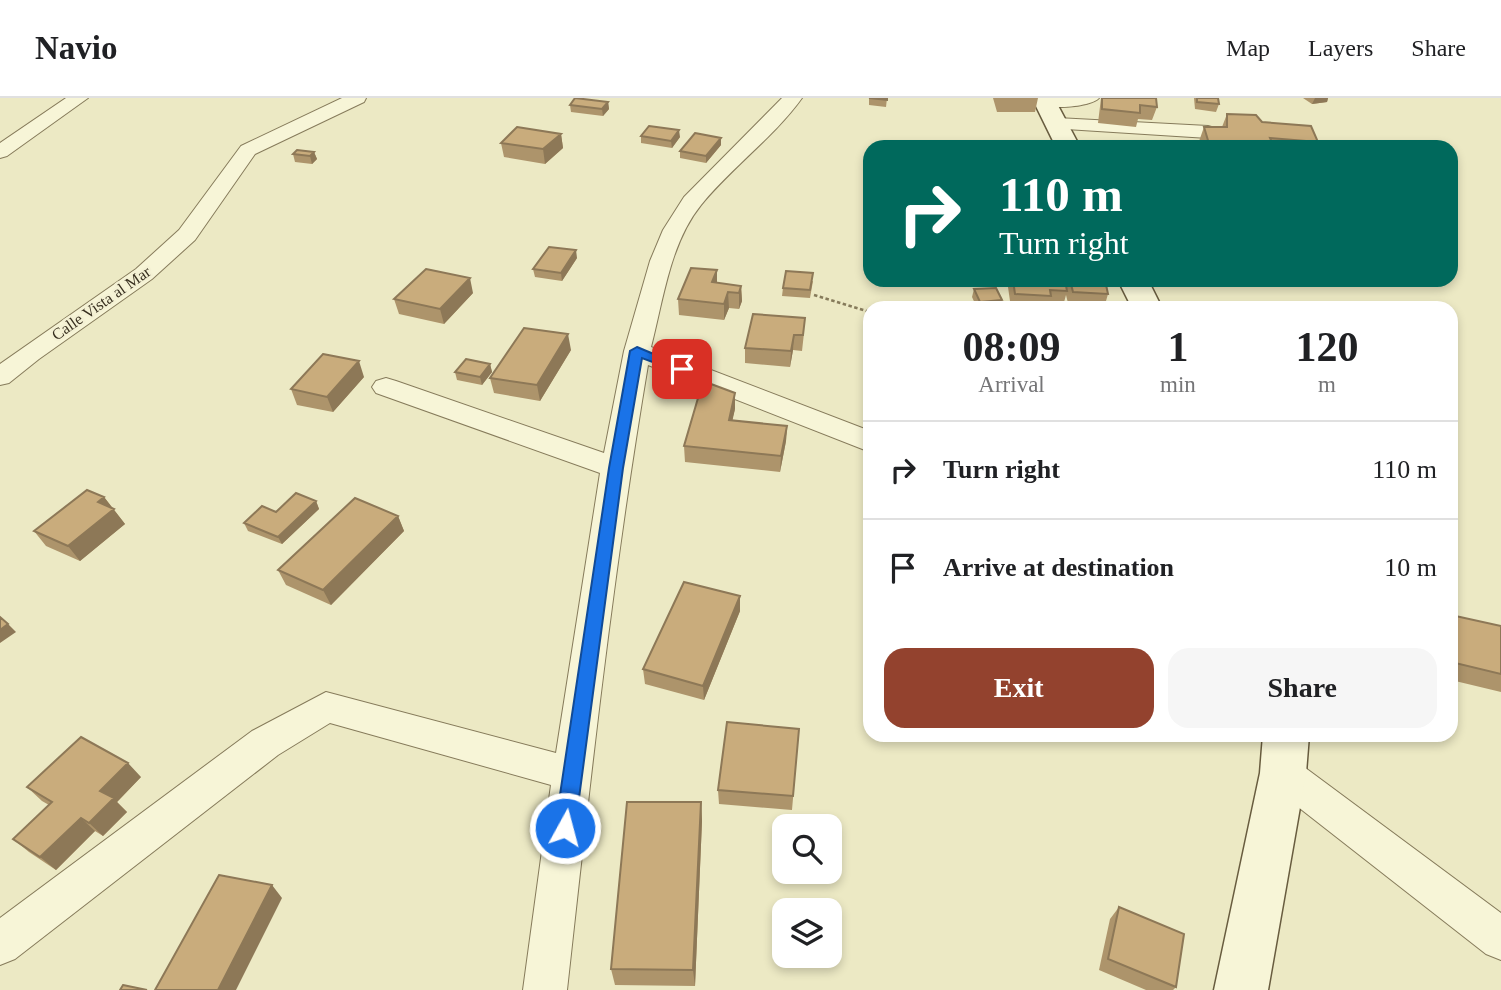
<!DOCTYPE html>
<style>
:root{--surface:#fff;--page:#f6f6f6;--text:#202124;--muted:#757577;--line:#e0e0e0;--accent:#93422e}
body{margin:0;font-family:Georgia,serif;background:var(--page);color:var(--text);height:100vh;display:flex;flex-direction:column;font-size:26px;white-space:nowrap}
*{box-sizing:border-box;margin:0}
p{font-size:23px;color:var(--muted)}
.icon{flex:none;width:38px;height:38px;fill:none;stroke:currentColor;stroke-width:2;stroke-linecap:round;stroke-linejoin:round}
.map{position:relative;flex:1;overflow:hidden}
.panel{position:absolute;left:863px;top:203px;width:595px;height:441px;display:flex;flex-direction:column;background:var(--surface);border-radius:21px;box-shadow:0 4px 10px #0003}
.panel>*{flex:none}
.hud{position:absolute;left:863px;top:42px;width:595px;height:147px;border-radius:21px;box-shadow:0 4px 10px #0003;background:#00695c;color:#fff;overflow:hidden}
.fabs{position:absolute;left:772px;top:716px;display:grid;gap:14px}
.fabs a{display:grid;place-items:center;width:70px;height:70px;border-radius:14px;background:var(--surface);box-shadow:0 4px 10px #0003;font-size:35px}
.pin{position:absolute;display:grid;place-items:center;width:60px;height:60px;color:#fff;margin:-30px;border-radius:14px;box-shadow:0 4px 10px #0006}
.me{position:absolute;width:77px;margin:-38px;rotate:7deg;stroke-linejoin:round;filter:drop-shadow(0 0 5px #0008)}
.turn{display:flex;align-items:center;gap:24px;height:147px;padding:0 21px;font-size:32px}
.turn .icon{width:91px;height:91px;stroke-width:2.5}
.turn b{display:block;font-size:49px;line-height:60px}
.eta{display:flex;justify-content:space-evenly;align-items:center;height:119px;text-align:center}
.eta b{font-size:42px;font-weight:800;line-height:49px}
.button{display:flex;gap:14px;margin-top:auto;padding:14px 21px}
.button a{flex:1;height:80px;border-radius:21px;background:var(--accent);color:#fff;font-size:28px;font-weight:800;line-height:80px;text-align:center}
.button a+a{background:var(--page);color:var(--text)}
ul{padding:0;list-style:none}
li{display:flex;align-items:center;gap:21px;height:98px;padding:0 21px;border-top:2px solid var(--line)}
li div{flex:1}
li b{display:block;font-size:26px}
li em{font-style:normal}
header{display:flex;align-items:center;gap:42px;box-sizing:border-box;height:98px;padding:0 35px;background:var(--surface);border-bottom:2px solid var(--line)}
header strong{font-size:33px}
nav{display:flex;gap:38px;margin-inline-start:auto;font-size:24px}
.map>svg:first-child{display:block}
</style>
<header>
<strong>Navio</strong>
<nav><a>Map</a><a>Layers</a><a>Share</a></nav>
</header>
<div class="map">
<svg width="1501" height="892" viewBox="0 0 1501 892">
<rect width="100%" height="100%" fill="#ece9c4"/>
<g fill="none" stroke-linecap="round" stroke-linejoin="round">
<defs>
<path id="minor" d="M66,0H88L7,58L0,60V45Z
M342,0H366L364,4L255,56L195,142L152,181L39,261L9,285L0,287V266L136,171L179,132L241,48Z
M782,0H802C774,39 732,69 701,107C670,145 663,203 651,249L870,333V354L648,267C613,474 590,683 567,892H523L551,687L330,625L278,657L15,861L0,867V820L252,633L326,594L556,655L600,375L376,295L372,289L376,283L386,280L396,283L604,355L624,253L650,163L663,132L684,99Z
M1038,0H1099C1092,9 1043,13 1036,4Z
M1057,20L1208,28L1215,30L1218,34L1215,38L1208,40L1050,30L1047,26Z
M1283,658L1296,663L1501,815V862L1486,856L1270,687L1264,675L1270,663Z"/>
<path id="secondary" d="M1032,0H1054L1080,49H1056Z
M1118,182H1148L1162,210H1132Z
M1263,637H1309L1306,675L1268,892H1214L1260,675Z"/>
</defs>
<use href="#minor" stroke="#867b5b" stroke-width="2"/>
<use href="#secondary" stroke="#685c3f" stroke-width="3"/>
<path stroke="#867b5b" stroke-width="2.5" stroke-dasharray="3.5 2.5" stroke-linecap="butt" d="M814,197L870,214"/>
<use href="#minor" fill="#f7f5d7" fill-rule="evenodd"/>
<use href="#secondary" fill="#f7f5d7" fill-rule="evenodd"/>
</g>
<path fill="#ad946b" d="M869,0H887L886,9L869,7Z
M993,0H1038L1035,14H997Z
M1101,0H1156L1157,9L1152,22L1138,21L1136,29L1098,25Z
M1194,0H1218L1219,6L1216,14L1195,11Z
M1303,0H1328L1327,4L1312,6Z
M608,4L609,11L603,18L571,14L570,7Z
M1227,16L1262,24L1318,44L1315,49H1197L1204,29H1222Z
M561,36L563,50L545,66L504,59L501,45Z
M641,38L680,39L672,50L641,45Z
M721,47L706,65L680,60V53Z
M314,54L317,61L312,66L295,64L293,56Z
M870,69V91L866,90L868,76Z
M577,160L562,183L535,179L533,171Z
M717,172V185L741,188L742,203L739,211L729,210L724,222L679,217L678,201Z
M1007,182H1105L1108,196L1104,210L1069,209L1066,197L1063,208L1049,207L1048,210H1011Z
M813,183L810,200L782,198L783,190Z
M974,191L1002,202L1000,210H977L972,199Z
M473,195L444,226L399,216L394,201Z
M753,216L804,235L802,253L793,252L790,269L745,265V250Z
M571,252L540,303L494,295L490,280Z
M490,266L492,274L482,287L457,282L455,274Z
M364,279L333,314L297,307L291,291Z
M735,311L732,322L787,328L786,343L780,374L685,364L684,348Z
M104,399L125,426L80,463L46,448L34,433Z
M316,403L319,411L282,446L248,433L244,425L276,414Z
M398,418L404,433L331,507L286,487L278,472Z
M740,498V513L704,602L645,586L643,571Z
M1451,517L1501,528V594L1451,582Z
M799,631L792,712L719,706L718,692Z
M141,679L117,704L127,714L103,738L95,733L56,772L29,754L13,741L49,707L42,703L27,689Z
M701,704L702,723L695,888L615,887L611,871Z
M1119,809L1176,889L1173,892H1146L1099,872L1110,821Z"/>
<path fill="#8d7857" d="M1315,0H1328L1327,4L1312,6Z
M608,4L609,11L603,18L602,11Z
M679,32L680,39L672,50L671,43Z
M561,36L563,50L545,66L543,51Z
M721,40V47L706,65V58Z
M314,54L317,61L312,66L310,58Z
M576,152L577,160L562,183L561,175Z
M717,172V187L712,184Z
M470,180L473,195L444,226L440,211Z
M741,188L742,203L739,211V195Z
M728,194L729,210L724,222V206Z
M568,236L571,252L540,303L537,287Z
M794,237L793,252L790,269L791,253Z
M359,263L364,279L333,314L327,299Z
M490,266L492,274L482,287L480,279Z
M735,295V311L729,338V322Z
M787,328L786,343L780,374L781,358Z
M104,399L125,426L80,463L68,448L98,404Z
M316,403L319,411L282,446L278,439Z
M398,418L404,433L331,507L323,492Z
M740,498V513L704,602L703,588Z
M8,526L16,534L0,545V532Z
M128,665L141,679L117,704L127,714L103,738L89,725L100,693Z
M701,704L702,723L695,888L693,872Z
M81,720L95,733L56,772L40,759Z
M272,787L282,800L236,892H218Z"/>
<path fill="#c9ac7c" stroke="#8d7857" stroke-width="2" d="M575,0L608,4L602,11L570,7Z
M869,0H887V2Z
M1102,0H1156L1157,9L1140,7V15L1102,11Z
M1197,0H1218L1219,6L1197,4Z
M1227,16L1256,17L1262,24L1311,28L1318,44L1270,40L1274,49H1210L1204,29H1227Z
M649,28L679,32L671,43L641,38Z
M517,29L561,36L543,51L501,45Z
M695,35L721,40L706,58L680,53Z
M955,44L977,47L978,49H955Z
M297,52L314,54L310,58L293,56Z
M549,149L576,152L561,175L533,171Z
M691,170L717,172L712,184L741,188L739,195L728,194L724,206L678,201Z
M426,171L470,180L440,211L394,201Z
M786,173L813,175L810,192L783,190Z
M1013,182H1065L1067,193L1050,192L1051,198L1015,196Z
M1070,182H1105L1108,196L1073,194Z
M996,190L1002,202L980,204L974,191Z
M753,216L805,220L803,237H794L791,253L745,250Z
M524,230L568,236L537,287L490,280Z
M323,256L359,263L327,299L291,291Z
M466,261L490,266L480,279L455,274Z
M703,283L735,295L729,322L787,328L781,358L684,348Z
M87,392L104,399L98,404L114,411L68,448L34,433Z
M296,395L316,403L278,439L244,425L262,408L276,414Z
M355,400L398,418L323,492L278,472Z
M684,484L740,498L703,588L643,571Z
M1451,517L1501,528V576L1451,564Z
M0,519L8,526L0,532Z
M727,624L799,631L793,698L718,692Z
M81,639L128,665L100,693L114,700L89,725L81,720L40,759L13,741L52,704L27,689Z
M627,704H701L693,872L611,871Z
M219,777L272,787L218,892H155Z
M1119,809L1184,836L1176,889L1108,861Z
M123,887L147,892H120Z"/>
<path fill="#1a73e8" stroke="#114b97" stroke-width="2" d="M637,249L689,271L682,275L642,260L623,370L575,730L572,737L565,739L558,737L555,730L609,370L630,253Z"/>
<g text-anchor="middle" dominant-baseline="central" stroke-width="5" stroke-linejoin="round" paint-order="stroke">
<g font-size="16" fill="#372f1f" stroke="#f4f1d4">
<text transform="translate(101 205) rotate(-35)">Calle Vista al Mar</text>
</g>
</g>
</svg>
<div class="fabs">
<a><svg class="icon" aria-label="search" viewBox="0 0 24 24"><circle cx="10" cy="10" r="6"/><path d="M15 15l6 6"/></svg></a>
<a><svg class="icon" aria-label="layers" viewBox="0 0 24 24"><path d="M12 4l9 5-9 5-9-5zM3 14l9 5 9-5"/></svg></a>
</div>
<div class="pin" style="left:682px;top:271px;background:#d93025"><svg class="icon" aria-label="arrive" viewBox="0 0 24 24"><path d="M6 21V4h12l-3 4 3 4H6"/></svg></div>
<svg class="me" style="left:565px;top:730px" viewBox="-20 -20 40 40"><circle r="17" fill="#1a73e8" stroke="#fff" stroke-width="3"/><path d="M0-11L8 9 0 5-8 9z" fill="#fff"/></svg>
<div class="hud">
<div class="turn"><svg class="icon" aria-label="right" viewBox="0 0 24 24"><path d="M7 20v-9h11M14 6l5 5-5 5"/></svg><div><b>110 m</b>Turn right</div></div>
</div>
<section class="panel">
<div class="eta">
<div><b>08:09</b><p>Arrival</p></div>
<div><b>1</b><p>min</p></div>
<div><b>120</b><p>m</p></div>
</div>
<ul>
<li><svg class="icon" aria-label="right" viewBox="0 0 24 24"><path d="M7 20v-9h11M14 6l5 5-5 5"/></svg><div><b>Turn right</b></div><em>110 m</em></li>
<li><svg class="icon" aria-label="arrive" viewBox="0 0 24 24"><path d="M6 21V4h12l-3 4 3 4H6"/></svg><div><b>Arrive at destination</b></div><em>10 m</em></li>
</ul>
<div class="button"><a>Exit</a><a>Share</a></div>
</section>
</div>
